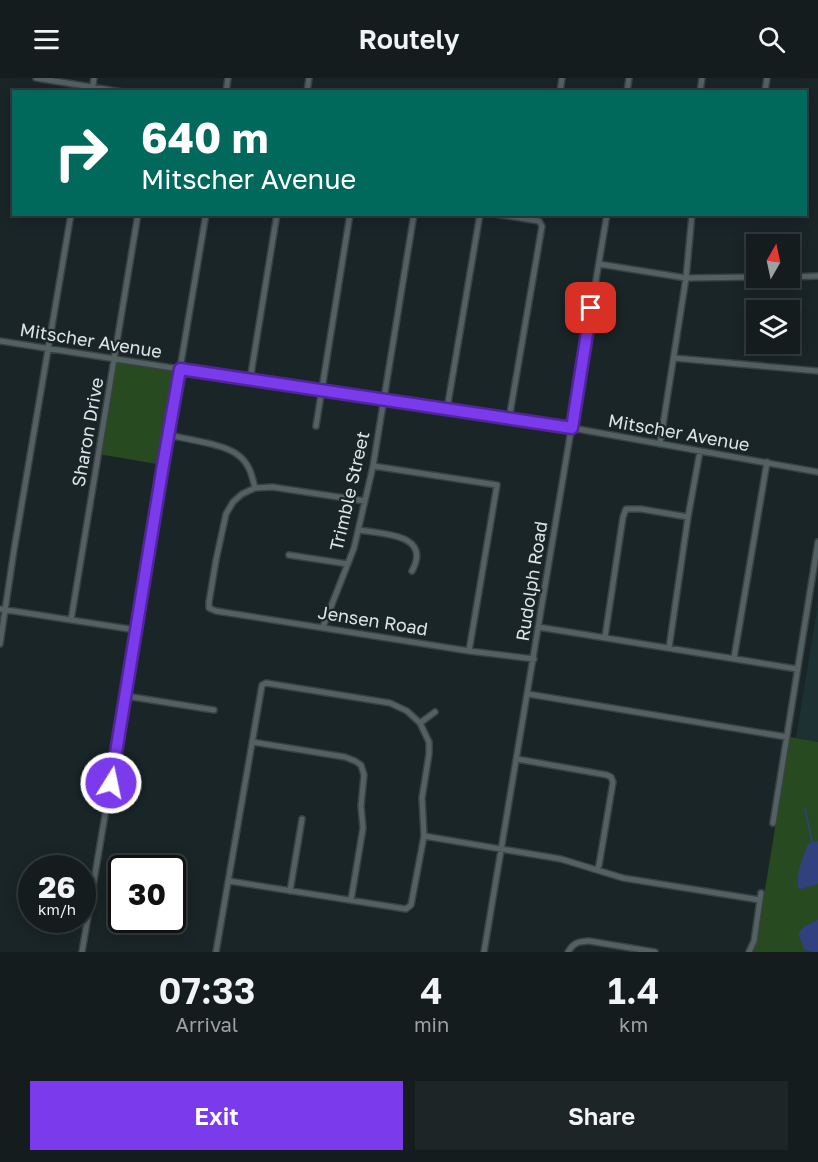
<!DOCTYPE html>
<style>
:root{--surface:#141c1d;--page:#1d2526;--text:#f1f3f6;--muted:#9da1a4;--line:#333a3b;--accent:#7c3aed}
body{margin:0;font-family:"Golos Text",sans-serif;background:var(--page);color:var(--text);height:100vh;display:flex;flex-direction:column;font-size:22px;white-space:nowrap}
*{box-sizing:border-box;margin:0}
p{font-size:20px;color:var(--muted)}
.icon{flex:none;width:33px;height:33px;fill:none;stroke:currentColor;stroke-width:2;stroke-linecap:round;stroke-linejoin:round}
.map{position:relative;height:874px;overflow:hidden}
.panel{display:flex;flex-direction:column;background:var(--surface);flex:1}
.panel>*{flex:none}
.top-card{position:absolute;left:12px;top:12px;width:795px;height:126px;border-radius:0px;box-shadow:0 3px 15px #0003,0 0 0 2px var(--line);background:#00695c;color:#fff;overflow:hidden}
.needle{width:39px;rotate:9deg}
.tools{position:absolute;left:746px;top:156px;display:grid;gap:12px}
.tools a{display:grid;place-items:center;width:54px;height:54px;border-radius:0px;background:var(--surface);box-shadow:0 3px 15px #0003,0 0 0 2px var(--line);font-size:30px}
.speed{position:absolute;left:18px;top:777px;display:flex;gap:12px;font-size:30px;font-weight:700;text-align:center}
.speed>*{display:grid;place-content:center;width:78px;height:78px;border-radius:50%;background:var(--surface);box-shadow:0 3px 15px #0003,0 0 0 2px var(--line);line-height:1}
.speed small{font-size:15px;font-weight:400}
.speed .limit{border:3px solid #111;border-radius:9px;background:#fff;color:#111}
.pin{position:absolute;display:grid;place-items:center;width:51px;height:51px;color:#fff;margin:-26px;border-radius:12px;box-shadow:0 3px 9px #0006}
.me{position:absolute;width:66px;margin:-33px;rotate:10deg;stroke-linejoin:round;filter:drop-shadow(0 0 4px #0008)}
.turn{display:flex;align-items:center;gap:21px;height:126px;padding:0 30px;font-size:27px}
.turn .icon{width:78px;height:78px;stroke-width:2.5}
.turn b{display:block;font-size:42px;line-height:51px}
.eta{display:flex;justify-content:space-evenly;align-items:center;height:102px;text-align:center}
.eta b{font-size:36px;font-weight:600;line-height:42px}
.primary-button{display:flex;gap:12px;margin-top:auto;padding:12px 30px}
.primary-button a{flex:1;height:69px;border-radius:0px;background:var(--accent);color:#fff;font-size:24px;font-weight:600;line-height:69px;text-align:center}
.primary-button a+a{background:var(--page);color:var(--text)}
header{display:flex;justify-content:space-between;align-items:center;height:78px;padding:0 30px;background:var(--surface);font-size:27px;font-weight:600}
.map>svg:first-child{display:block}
</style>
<header><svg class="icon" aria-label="menu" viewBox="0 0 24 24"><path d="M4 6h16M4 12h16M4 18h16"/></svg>Routely<svg class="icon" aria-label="search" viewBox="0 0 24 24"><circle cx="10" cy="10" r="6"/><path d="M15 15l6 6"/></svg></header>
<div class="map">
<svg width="818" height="874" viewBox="0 0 818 874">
<rect width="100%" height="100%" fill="#1a2527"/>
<path fill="#1d3133" d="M818,526V664L796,660Z"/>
<path fill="#284a20" d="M114,281L180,291L163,387L98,376Z
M790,659L818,664V874H753L756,866Z"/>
<path fill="#31417f" d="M817,763L818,764V806L801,811L798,809C796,794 803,780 808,766Z
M818,842V874H812L803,871C803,864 799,862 799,857C799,849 812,845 818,842Z"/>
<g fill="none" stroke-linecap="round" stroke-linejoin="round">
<path stroke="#31417f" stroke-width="1.5" d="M805,730L812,764"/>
<defs>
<path id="minor" d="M36,0L122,14
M765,13L767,0
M92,14L94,0
M226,14L228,0
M307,14L309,0
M560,14L562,0
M627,14L629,0
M700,14L702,0
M495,136L539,143L542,148L509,341
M599,186L686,200L756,199
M789,199L818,198
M0,263L250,302L572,350L818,394
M674,280L818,293
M250,302L277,136
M447,331L480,136
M316,348L350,136
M168,357C186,361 224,366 238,377C249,385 252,397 255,410
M660,366L686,200L692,136
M373,388L497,407L469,573
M365,423L272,409L255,410L242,416L233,424L226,436L216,482L209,524V530L216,533L469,573L534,581
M359,452C383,456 432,456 412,493
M289,477L348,486
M0,531L136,552
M71,542L138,136
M323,549L354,470L373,388L414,136
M538,549L797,591
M605,559L623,439L626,431H641L688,439
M0,566L14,472L71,136
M669,570L688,439L700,373
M734,580L767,384
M528,616L787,659
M126,618L214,632
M420,645L435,634
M252,664L345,679L355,683L361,687L364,697L361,728L363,750L351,822
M517,681L607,697L611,699L613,704L599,787L597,792
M773,745L818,464
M424,758L561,781L623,800L760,822
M290,813L302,741
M82,874C123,628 165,382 206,136
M216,874L262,607L266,605L390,625L407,633L420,645L429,664V676L422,720L424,758L411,827L406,831L229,803
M484,874L607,136
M568,874C574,864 578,864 589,863L655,874
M749,874L754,863L761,815"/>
</defs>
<use href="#minor" stroke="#394143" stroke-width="8"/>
<use href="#minor" stroke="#546163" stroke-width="5"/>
</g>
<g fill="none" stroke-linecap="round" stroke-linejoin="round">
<defs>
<path id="route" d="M111,705L163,387L180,291L572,350L591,230"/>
</defs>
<use href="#route" stroke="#51269a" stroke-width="15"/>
<use href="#route" stroke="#7c3aed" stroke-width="10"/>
</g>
<g text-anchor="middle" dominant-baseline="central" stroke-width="4.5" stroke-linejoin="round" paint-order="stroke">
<g font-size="18" fill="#dde4e5" stroke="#1a2527">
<text transform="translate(91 262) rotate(9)">Mitscher Avenue</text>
<text transform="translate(87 354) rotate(-80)">Sharon Drive</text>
<text transform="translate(679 354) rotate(10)">Mitscher Avenue</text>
<text transform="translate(349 413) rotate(-77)">Trimble Street</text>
<text transform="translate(531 503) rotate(-81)">Rudolph Road</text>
<text transform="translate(373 542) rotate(9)">Jensen Road</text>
</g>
</g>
</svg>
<div class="tools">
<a><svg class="needle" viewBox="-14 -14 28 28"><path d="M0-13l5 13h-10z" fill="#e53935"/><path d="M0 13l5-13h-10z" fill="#9da1a4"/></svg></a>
<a><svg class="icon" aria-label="layers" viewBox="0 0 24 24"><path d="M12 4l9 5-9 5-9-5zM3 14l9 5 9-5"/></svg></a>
</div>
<div class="speed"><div>26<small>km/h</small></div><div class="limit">30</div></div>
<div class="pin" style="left:591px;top:230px;background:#d93025"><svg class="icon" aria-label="arrive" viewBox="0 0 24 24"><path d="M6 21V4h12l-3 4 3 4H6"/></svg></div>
<svg class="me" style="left:111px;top:705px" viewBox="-20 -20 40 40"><circle r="17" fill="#7c3aed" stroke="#fff" stroke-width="3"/><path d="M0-11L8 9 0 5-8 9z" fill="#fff"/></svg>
<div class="top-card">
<div class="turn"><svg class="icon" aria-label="right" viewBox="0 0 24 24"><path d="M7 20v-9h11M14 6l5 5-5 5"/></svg><div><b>640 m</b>Mitscher Avenue</div></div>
</div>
</div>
<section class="panel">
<div class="eta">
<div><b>07:33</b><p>Arrival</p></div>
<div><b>4</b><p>min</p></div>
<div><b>1.4</b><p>km</p></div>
</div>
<div class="primary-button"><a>Exit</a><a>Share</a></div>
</section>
